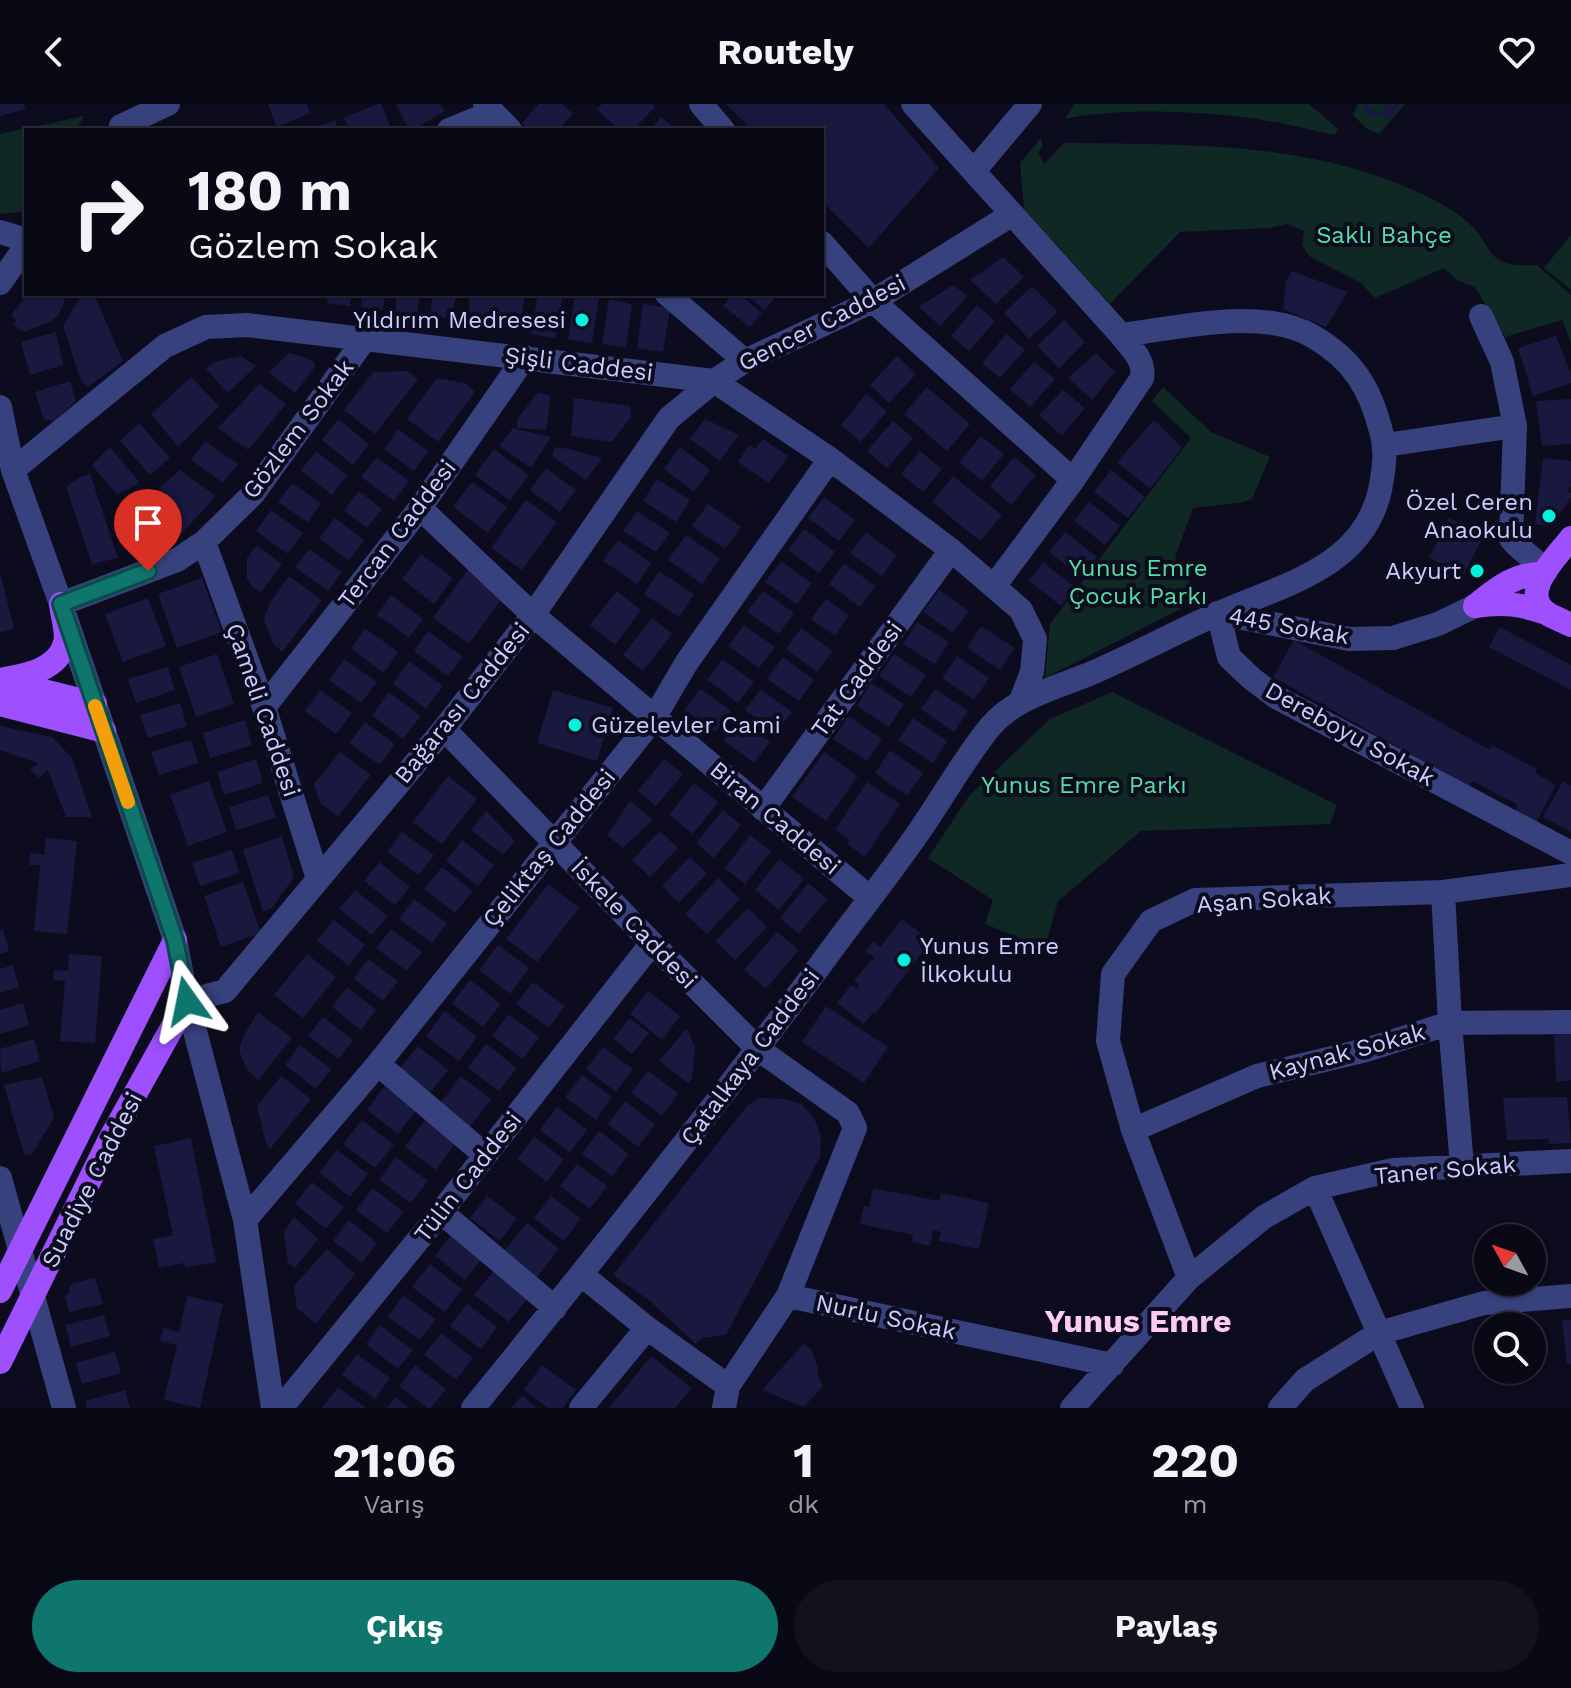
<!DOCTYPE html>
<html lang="tr">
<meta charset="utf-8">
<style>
:root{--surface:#090916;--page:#12121f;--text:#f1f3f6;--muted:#999aa1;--line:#292a35;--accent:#0f766e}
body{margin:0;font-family:"Work Sans",sans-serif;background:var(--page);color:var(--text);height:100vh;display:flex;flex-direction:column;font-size:30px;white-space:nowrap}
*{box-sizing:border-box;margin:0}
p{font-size:26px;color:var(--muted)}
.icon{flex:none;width:44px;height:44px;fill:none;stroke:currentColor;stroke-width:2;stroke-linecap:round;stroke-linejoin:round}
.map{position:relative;height:1304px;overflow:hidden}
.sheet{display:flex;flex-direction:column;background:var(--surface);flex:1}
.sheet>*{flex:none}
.hud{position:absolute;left:24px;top:24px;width:800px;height:168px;border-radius:0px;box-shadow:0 2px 6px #0004,0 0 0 2px var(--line);background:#090916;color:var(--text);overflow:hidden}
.needle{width:52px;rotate:310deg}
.tools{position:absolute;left:1474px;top:1120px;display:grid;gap:16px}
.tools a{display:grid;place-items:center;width:72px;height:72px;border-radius:50%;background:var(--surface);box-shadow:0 2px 6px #0004,0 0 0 2px var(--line);font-size:40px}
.pin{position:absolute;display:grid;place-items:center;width:68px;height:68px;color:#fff;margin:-82px -34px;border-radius:50% 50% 50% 0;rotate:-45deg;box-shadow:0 0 8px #0007}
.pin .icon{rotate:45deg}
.me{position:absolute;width:88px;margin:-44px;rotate:348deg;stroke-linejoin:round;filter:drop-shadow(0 0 6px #0008)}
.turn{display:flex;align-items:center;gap:28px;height:168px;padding:0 32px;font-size:36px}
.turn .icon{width:104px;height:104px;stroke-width:2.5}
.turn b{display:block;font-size:56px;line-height:68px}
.eta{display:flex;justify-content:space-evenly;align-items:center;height:136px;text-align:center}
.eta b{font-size:48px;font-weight:700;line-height:56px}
.button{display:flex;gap:16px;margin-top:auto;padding:16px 32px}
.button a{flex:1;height:92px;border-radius:48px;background:var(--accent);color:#fff;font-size:32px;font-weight:700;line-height:92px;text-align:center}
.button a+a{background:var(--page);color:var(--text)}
header{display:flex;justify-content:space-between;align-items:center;height:104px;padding:0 32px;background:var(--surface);font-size:36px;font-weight:700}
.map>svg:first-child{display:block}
</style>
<header><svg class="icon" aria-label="back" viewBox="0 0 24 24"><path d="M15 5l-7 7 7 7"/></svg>Routely<svg class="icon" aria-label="heart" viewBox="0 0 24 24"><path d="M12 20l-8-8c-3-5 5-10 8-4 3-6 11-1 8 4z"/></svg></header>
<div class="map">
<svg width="1571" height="1304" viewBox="0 0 1571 1304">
<rect width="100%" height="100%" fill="#0c0c1e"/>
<path fill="#0f2823" d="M1074,0H1309L1338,25L1335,31C1313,27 1291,20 1268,17C1211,7 1121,3 1065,15Z
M1358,0H1405L1379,30L1367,25L1353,11Z
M84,12L76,26H26V103L20,108L0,110V30Z
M1041,34L1043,42L1038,49L1044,60L1064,39C1186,41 1303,36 1418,88C1438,97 1458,108 1474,124C1482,133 1487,145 1495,153C1504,162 1526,162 1537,161L1571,191V239L1562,216L1505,233L1475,183L1458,177L1444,164L1375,194L1361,179L1309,152L1302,141L1304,127L1288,120L1268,124L1180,128L1110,200L1024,105L1020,59Z
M1571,131V186L1544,164Z
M1163,283L1211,328L1270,353L1252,395L1244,398L1193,404L1175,453L1200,495L1045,574L1050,520L1191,334L1152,297Z
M1112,588L1337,701L1330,720L1141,727L1058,797L1045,844L985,820L993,796L928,754L969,692L1050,615Z"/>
<path fill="#19183f" d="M0,0H24L26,5L0,12Z
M268,0H307L310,9L277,23Z
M377,0H381L392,26H349L344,14Z
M396,0H440L445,7L413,26H409Z
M539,0H562L573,10L558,26H529L522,19Z
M602,0H652L655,3L633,26H619L597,5Z
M726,0H884L939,64L869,144L822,97V26H752Z
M1367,0L1379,9L1374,14L1363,5Z
M1387,0H1400L1387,16L1379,9Z
M661,13L676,26H650Z
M335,16L339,26H308Z
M1003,153L1024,173L996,200L970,176Z
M1292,167L1348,188L1326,223L1283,205L1286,177Z
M951,182H954L968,192L940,222L919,203Z
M1032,182L1058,208L1029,235L1004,209Z
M28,190H67L59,210L50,218L24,228L13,220L16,217L11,211Z
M82,190L95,193L123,257L88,283L81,277L63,222Z
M328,190H351L350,202L327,199Z
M362,190H385L383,206L361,203Z
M397,190H420L417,210L395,207Z
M433,190H456L452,215L430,212Z
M470,190H525L520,226L467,220Z
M538,190H563L555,234L531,230Z
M732,190H739L762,209L750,223L723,202Z
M745,190H773L776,192L765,206Z
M575,191L599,195L592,239L568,235Z
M609,195L632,200L626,244L602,240Z
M643,200L670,204L663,248L637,244Z
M977,201L995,217L969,247L951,232Z
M1064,216L1085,238L1059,264L1037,242Z
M56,228L63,261L30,271L21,238Z
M1006,230L1025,246L1000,274L982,259Z
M1556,232L1571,270V279L1533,292L1518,244Z
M289,249L304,253L314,258L315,263L295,289L269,269Z
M1096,249L1115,268L1092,296L1068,274Z
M241,252L256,262L228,289L206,265L213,258Z
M897,252L916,270L889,299L870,281Z
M1034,258L1055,275L1030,303L1010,285Z
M407,267L418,275L375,330L344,306L373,268Z
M191,273L219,302L178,343L151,310Z
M437,274L465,279L475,288L438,338L407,315Z
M70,277L76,297L54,317L44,316L35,288Z
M259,280L286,300L248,346L218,324Z
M927,283L970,320L947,347L904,310Z
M1063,286L1085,304L1062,332L1039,311Z
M538,288L551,292L546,326L517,324V315Z
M866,290L887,307L861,338L841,321Z
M574,294L630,302L631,313L612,338L571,332Z
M1571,295V340L1542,342L1536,297Z
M338,315L369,340L353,361L322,336Z
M705,315L739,331L720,357L690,335Z
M1154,316L1182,344L1150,385L1117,358Z
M893,317L913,334L887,364L867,347Z
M139,319L170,354L150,371L120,337Z
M513,324L551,333L531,364L499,342Z
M398,325L428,347L414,367L384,345Z
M981,332L1004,350L982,377L959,358Z
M763,335L788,352L769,379L738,358L749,341L755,345Z
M205,337L238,360L223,379L191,356Z
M110,343L140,379L117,391L92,361Z
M555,343L569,345L602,354L586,376L552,352Z
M680,343L710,366L694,388L664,365Z
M494,345L529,371L510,397L475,371Z
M316,347L347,371L332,391L301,366Z
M920,347L942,365L923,388L901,370Z
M377,353L409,377L394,397L361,373Z
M1014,353L1036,371L1011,401L990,382Z
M1543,354L1571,357V382L1567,388L1571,389V393L1552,421L1547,422L1535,420Z
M546,364L576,386L560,408L530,386Z
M180,366L216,392L175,437L167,438L148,394Z
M1111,366L1145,393L1128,414L1094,388Z
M90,370L118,454L92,460L66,383L80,373Z
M953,372L1002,411L980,437L932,398Z
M657,375L690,396L676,418L643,397Z
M472,378L507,403L488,429L453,403Z
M292,379L321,399L308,418L278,398Z
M359,387L382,405L367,424L344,406Z
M824,393L855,416L839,437L808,414Z
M526,396L557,418L522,466L491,444Z
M1089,398L1120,422L1105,441L1074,417Z
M708,400L741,423L725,445L692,422Z
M141,403L154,442L130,451L116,412Z
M271,406L303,429L288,450L256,427Z
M637,407L670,429L656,448L623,427Z
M335,414L364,436L349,457L319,434Z
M1449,414L1484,430L1464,471L1429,454Z
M804,425L835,448L819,469L788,446Z
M866,428L897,451L882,472L850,449Z
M1065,428L1097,453L1081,473L1049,448Z
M686,431L720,455L702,480L668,456Z
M618,436L651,459L637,480L603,457Z
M257,441L282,460L261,488L253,484L247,475V454Z
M309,445L342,468L328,487L295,463Z
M421,450L453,474L434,500L402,475Z
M781,457L812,479L797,500L765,478Z
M1043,458L1075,483L1061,502L1029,477Z
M844,459L875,482L860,503L829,480Z
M470,463L506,489L469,540L433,514Z
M659,467L694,490L679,513L644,490Z
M0,468L14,525L0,528Z
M289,472L322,496L282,548L273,539L264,515L270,499Z
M202,474L222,528L177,544L158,490Z
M939,486L969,507L953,529L923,508Z
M617,487L641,506L615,541L590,521Z
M763,487L794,509L779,530L747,508Z
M391,491L423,515L409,534L377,511Z
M148,494L166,542L123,558L105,510Z
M826,495L849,511L835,532L811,515Z
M652,514L672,530L643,567L623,551Z
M917,518L949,538L935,560L903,540Z
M744,521L775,543L759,564L728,542Z
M981,522L1015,544L1000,566L967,544Z
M1500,523L1571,561V586L1489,543Z
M365,524L398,548L384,569L351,545Z
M801,524L833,547L817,568L786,545Z
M428,527L463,553L448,572L414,547Z
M1294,536L1490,646L1492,641L1537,665L1535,669L1556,681L1534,722L1513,711L1518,701L1473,677L1469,683L1273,573Z
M217,550L234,600L196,613L179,563Z
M894,550L926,571L911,593L879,572Z
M957,552L989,574L974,596L942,574Z
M783,553L814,576L799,597L767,575Z
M344,555L377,578L361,599L329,576Z
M722,555L754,578L738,599L707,576Z
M409,557L443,582L426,605L393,580Z
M168,563L175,586L136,599L128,575Z
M871,579L904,600L889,623L857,602Z
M700,585L731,607L716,628L685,606Z
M761,585L792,608L776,629L745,606Z
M935,585L968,607L954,628L921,605Z
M320,586L352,609L336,630L305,607Z
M553,586L613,604L597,657L537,639Z
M389,588L421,612L403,635L372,611Z
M180,599L187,622L148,634L140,611Z
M848,612L882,635L867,657L833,635Z
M913,614L947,637L933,659L898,636Z
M739,615L770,638L754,659L723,636Z
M245,616L252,641L210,654L203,629Z
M365,618L395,640L380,661L349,639Z
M0,622L52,633L72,654L92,713H66L48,666L39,674L30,666L38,659L0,646Z
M191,636L198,659L159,671L151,648Z
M890,646L923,669L907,692L875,669Z
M340,648L371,671L338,712L320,699L314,680Z
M824,648L858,672L826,717L792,693Z
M256,655L263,679L224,691L217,668Z
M664,655L683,670L656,702L638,687Z
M448,672L477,695L442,740L413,718Z
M209,677L227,728L188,742L170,691Z
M1563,677L1571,682V728L1543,713Z
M867,678L900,700L865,753L847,740L850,736L835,726Z
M694,679L718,698L693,730L669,711Z
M268,691L276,714L236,726L229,703Z
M630,697L653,716L623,744L607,731Z
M723,706L741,721L714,754L696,739Z
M486,707L515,737L503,751L471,726Z
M660,727L678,744L650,773L632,756Z
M402,728L434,751L419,771L387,748Z
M750,731L771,747L745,780L725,764Z
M282,732L294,773L272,804L263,807L243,746Z
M46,734L77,737L67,830L34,827L40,761H29L30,749L44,751Z
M462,736L494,761L478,782L446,757Z
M232,746L239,769L200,782L192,759Z
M690,753L707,769L679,799L662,782Z
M779,755L804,775L779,806L755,786Z
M379,758L410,783L395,801L364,777Z
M442,763L473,787L455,809L424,785Z
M718,774L740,795L707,830L685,810Z
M243,778L261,829L221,843L204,792Z
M808,779L827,795L799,830L780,814Z
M548,780L579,804L537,858L506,835Z
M355,786L388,812L372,831L339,805Z
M414,795L447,819L432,839L399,815Z
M748,804L767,823L735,856L715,837Z
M902,815L931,837L875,910L873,908L864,920L837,899L851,881L857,885L859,881L854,877L871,856L873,857L875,854L865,847L873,837L880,843Z
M334,816L365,841L349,862L317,837Z
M3,825L9,847L0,850V826Z
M391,825L422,848L407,867L376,844Z
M777,828L799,846L766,885L744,866Z
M498,841L529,864L510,890L479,866Z
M69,850L102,852L95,939L60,937L65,877L53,876L54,866L68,867Z
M307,850L336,873L303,914L274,891Z
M368,855L398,877L383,897L354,875Z
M13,861L19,883L0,889V865Z
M470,876L501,900L483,923L452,899Z
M533,878L565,902L549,924L516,900Z
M347,883L376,906L361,926L332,903Z
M648,887L680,912L662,936L630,910Z
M23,899L29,921L0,930V906Z
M826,902L888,943L864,979L802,938Z
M445,907L477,933L459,957L426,932Z
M258,908L292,934L258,976L246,964L239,946L243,933Z
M509,910L539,933L523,955L492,932Z
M323,913L353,936L339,955L308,932Z
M630,914L649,929L632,950L613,935Z
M687,924L695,944L692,975L688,979L659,957Z
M1571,930V976L1556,978L1554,931Z
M34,935L40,957L1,969L0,945Z
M486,940L517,964L499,987L468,964Z
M300,941L331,965L316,985L285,961Z
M418,942L448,966L429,990L398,967Z
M603,943L633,965L616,988L586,965Z
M648,967L678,989L662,1012L631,989Z
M582,971L612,993L596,1016L565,993Z
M281,972L311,995L270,1045L266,1040L257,1002Z
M461,972L491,995L469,1024L439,1001Z
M42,973L54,1014L35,1045L31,1051L24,1050L4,981Z
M385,982L416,1006L398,1030L367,1006Z
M1567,993L1571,1039L1549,1040V1035L1507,1036L1503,994Z
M759,994L787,995L801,1000L814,1014L821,1033L820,1053L726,1231L702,1234L696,1240L650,1197L613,1171L747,1002Z
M625,997L655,1020L638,1043L608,1020Z
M557,1003L587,1026L570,1048L540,1026Z
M426,1015L456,1038L436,1066L405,1043Z
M362,1016L394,1041L375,1064L343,1040Z
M599,1027L629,1050L612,1072L582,1050Z
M534,1033L564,1055L547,1078L517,1055Z
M191,1034L216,1158L185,1164L184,1159L159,1164L153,1135L173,1131L154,1042Z
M337,1046L368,1070L350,1093L319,1069Z
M396,1053L428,1077L411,1099L379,1076Z
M577,1060L607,1082L590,1105L560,1082Z
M312,1078L344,1103L326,1125L295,1100Z
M373,1084L404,1108L387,1129L356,1106Z
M873,1084L939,1097L941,1089L989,1099L979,1145L939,1137L941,1128L933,1126L930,1142L912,1138L913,1131L860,1120L864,1102L869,1103Z
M487,1092L517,1114L500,1137L470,1114Z
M551,1092L581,1114L564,1137L534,1114Z
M294,1113L318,1135L295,1164L288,1159L284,1127Z
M349,1116L377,1139L362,1159L333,1137Z
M527,1119L559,1145L537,1173L504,1147Z
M453,1129L483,1153L465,1176L435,1152Z
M327,1145L355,1170L316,1220L297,1204L294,1182Z
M430,1160L462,1185L445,1208L412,1183Z
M495,1165L529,1192L509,1218L474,1191Z
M95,1174L103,1200L69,1208L65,1192L69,1189V1183L73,1179Z
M403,1191L436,1215L420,1236L388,1213Z
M187,1192L223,1200L200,1304L164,1296L177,1241L160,1237L163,1224L179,1228Z
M467,1200L497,1223L481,1245L450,1222Z
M104,1211L110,1232L71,1243L65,1221Z
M1562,1216H1571V1260H1567Z
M380,1221L413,1246L398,1265L366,1240Z
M441,1229L473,1254L456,1276L424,1251Z
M804,1239L812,1247L819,1268L817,1269L823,1282L804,1303L762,1286Z
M115,1248L121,1269L82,1280L76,1259Z
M357,1250L390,1274L375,1295L342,1271Z
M651,1252L692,1284L675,1304H609Z
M415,1261L446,1285L431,1304H427L399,1282Z
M542,1261L576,1286L563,1304H548L524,1286Z
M338,1283L366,1304H322Z
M125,1286L130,1304H87L85,1297Z
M522,1291L537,1304H511Z
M395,1293L409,1304H387Z"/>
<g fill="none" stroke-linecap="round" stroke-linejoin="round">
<path stroke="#37417d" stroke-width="24" d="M485,0L510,26
M701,0L723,26
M913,0L1121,231C1132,245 1145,256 1142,274L1073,376L995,481
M124,26L121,22L168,0
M449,26L493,8
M974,67L1030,0
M0,128L26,136
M822,139L873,197L1073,376
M0,179L26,142
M667,190L745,257
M1481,212L1502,258L1515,322L1511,435C1522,448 1535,455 1546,467
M0,303L13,366L61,500L175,836L187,897L245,1116L273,1304
M1385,341L1515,322
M13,366L165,242L206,223L247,221L714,277L830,355L951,446L1021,506L1035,535L1032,568L1020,599
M420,404L533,511L870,794
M204,438L264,603L318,775
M61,500L177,456L204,438L253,390L364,236
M1218,509L1229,553L1251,574L1276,593L1571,749
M1218,509L1349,535L1393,534L1438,520L1475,502
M264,603L420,404L525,253
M444,625L652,839L758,945L848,1009L855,1024L788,1192L728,1282L724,1304
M763,705L951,446
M1443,788L1450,919L1462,1062
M187,897L225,887L444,625L533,511L669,314L714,277L745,257L873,197L1011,111
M378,960L485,1051
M1133,1026L1257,972L1366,946L1450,919L1571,918
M0,1074L64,1304
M1315,1084L1412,1304
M441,1108L555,1204
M245,1116L378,960L654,614L687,558L830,355
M582,1171L647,1224L728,1282
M1189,1174L1133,1026L1108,937L1113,870L1151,817L1195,796L1443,788L1571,771
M788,1192L1112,1261
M281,1304L441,1108L652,839
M473,1304C592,1158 709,1011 821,860C853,816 887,774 918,729C942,695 963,656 990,623C1013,595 1054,584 1087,571C1132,552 1174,529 1219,509C1282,481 1363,464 1380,386C1384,365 1387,347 1381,327C1370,284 1353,256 1314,233C1262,202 1178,224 1121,231
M581,1304L647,1224
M1072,1304L1189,1174L1264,1113L1315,1084L1393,1066L1571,1057
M1280,1304L1305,1276L1379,1229L1484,1199L1571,1192"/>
<path stroke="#9e50ff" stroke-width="24" d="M1571,434C1557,453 1517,489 1548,510C1555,514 1563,517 1571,521
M1475,502C1495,486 1515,469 1542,470
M1475,502C1504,498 1520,500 1547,509
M0,576C22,572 58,567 65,539C68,529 62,511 61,500
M7,578L95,600
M0,600L104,627
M0,1187L175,836
M0,1258L110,1035L187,897"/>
</g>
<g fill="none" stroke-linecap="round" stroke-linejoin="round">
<defs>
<path id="route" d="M148,467L61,500L175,836L187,897"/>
</defs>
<use href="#route" stroke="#0a4d48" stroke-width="20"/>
<use href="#route" stroke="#0f766e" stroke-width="14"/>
<path stroke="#f59e0b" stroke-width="14" d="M95,602L128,698"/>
</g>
<g fill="#01f3e0" stroke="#0c0c1e" stroke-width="3">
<circle cx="582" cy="216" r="8"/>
<circle cx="1549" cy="412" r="8"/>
<circle cx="1477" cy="467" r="8"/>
<circle cx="575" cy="621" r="8"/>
<circle cx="904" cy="856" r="8"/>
</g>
<g text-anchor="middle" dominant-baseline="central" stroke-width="8" stroke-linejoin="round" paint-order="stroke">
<g font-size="24" fill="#56dea3" stroke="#0c0c1e">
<text x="1384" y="131">Saklı Bahçe</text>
<text x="1138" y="464">Yunus Emre<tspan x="1138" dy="28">Çocuk Parkı</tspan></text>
<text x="1084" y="681">Yunus Emre Parkı</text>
</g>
<g font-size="24" fill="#c9cdff" stroke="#0c0c1e" text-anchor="end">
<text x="566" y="216">Yıldırım Medresesi</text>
<text x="1533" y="398">Özel Ceren<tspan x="1533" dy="28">Anaokulu</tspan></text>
<text x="1461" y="467">Akyurt</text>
<text x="591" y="621" text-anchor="start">Güzelevler Cami</text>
<text x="920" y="842" text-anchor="start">Yunus Emre<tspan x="920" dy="28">İlkokulu</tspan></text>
</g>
<g font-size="24" fill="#c9cdff" stroke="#0c0c1e">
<text transform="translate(822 219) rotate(-27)">Gencer Caddesi</text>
<text transform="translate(579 260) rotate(7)">Şişli Caddesi</text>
<text transform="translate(298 325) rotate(-53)">Gözlem Sokak</text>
<text transform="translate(397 430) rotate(-53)">Tercan Caddesi</text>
<text transform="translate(1289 522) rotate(10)">445 Sokak</text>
<text transform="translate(857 575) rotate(-54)">Tat Caddesi</text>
<text transform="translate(462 599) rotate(-51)">Bağarası Caddesi</text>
<text transform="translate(263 606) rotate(71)">Çameli Caddesi</text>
<text transform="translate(1350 630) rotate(29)">Dereboyu Sokak</text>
<text transform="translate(775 714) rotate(40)">Biran Caddesi</text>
<text transform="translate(549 744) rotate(-51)">Çeliktaş Caddesi</text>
<text transform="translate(1264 796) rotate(-4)">Aşan Sokak</text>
<text transform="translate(634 820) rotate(46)">İskele Caddesi</text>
<text transform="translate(1347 948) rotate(-15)">Kaynak Sokak</text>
<text transform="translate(750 953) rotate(-53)">Çatalkaya Caddesi</text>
<text transform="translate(1445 1066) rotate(-5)">Taner Sokak</text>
<text transform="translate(468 1073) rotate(-52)">Tülin Caddesi</text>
<text transform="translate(92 1076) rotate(-63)">Suadiye Caddesi</text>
<text transform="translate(886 1213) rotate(12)">Nurlu Sokak</text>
</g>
<g font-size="32" font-weight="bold" fill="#ffcbf5" stroke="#0c0c1e">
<text x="1138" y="1217">Yunus Emre</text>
</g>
</g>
</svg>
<div class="tools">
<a><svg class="needle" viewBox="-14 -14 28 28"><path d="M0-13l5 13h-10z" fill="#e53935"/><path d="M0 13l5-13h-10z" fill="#999aa1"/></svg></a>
<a><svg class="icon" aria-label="search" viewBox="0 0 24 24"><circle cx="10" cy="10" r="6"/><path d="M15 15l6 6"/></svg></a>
</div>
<div class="pin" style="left:148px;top:467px;background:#d93025"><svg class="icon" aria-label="arrive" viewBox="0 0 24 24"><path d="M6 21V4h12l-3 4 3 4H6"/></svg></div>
<svg class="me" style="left:187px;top:897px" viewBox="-20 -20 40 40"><path d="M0-17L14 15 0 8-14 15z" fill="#0f766e" stroke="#fff" stroke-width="4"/></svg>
<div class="hud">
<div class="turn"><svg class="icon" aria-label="right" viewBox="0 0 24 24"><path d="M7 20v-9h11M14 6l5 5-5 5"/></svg><div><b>180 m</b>Gözlem Sokak</div></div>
</div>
</div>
<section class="sheet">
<div class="eta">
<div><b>21:06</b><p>Varış</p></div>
<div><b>1</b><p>dk</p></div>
<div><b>220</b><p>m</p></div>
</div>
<div class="button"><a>Çıkış</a><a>Paylaş</a></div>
</section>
